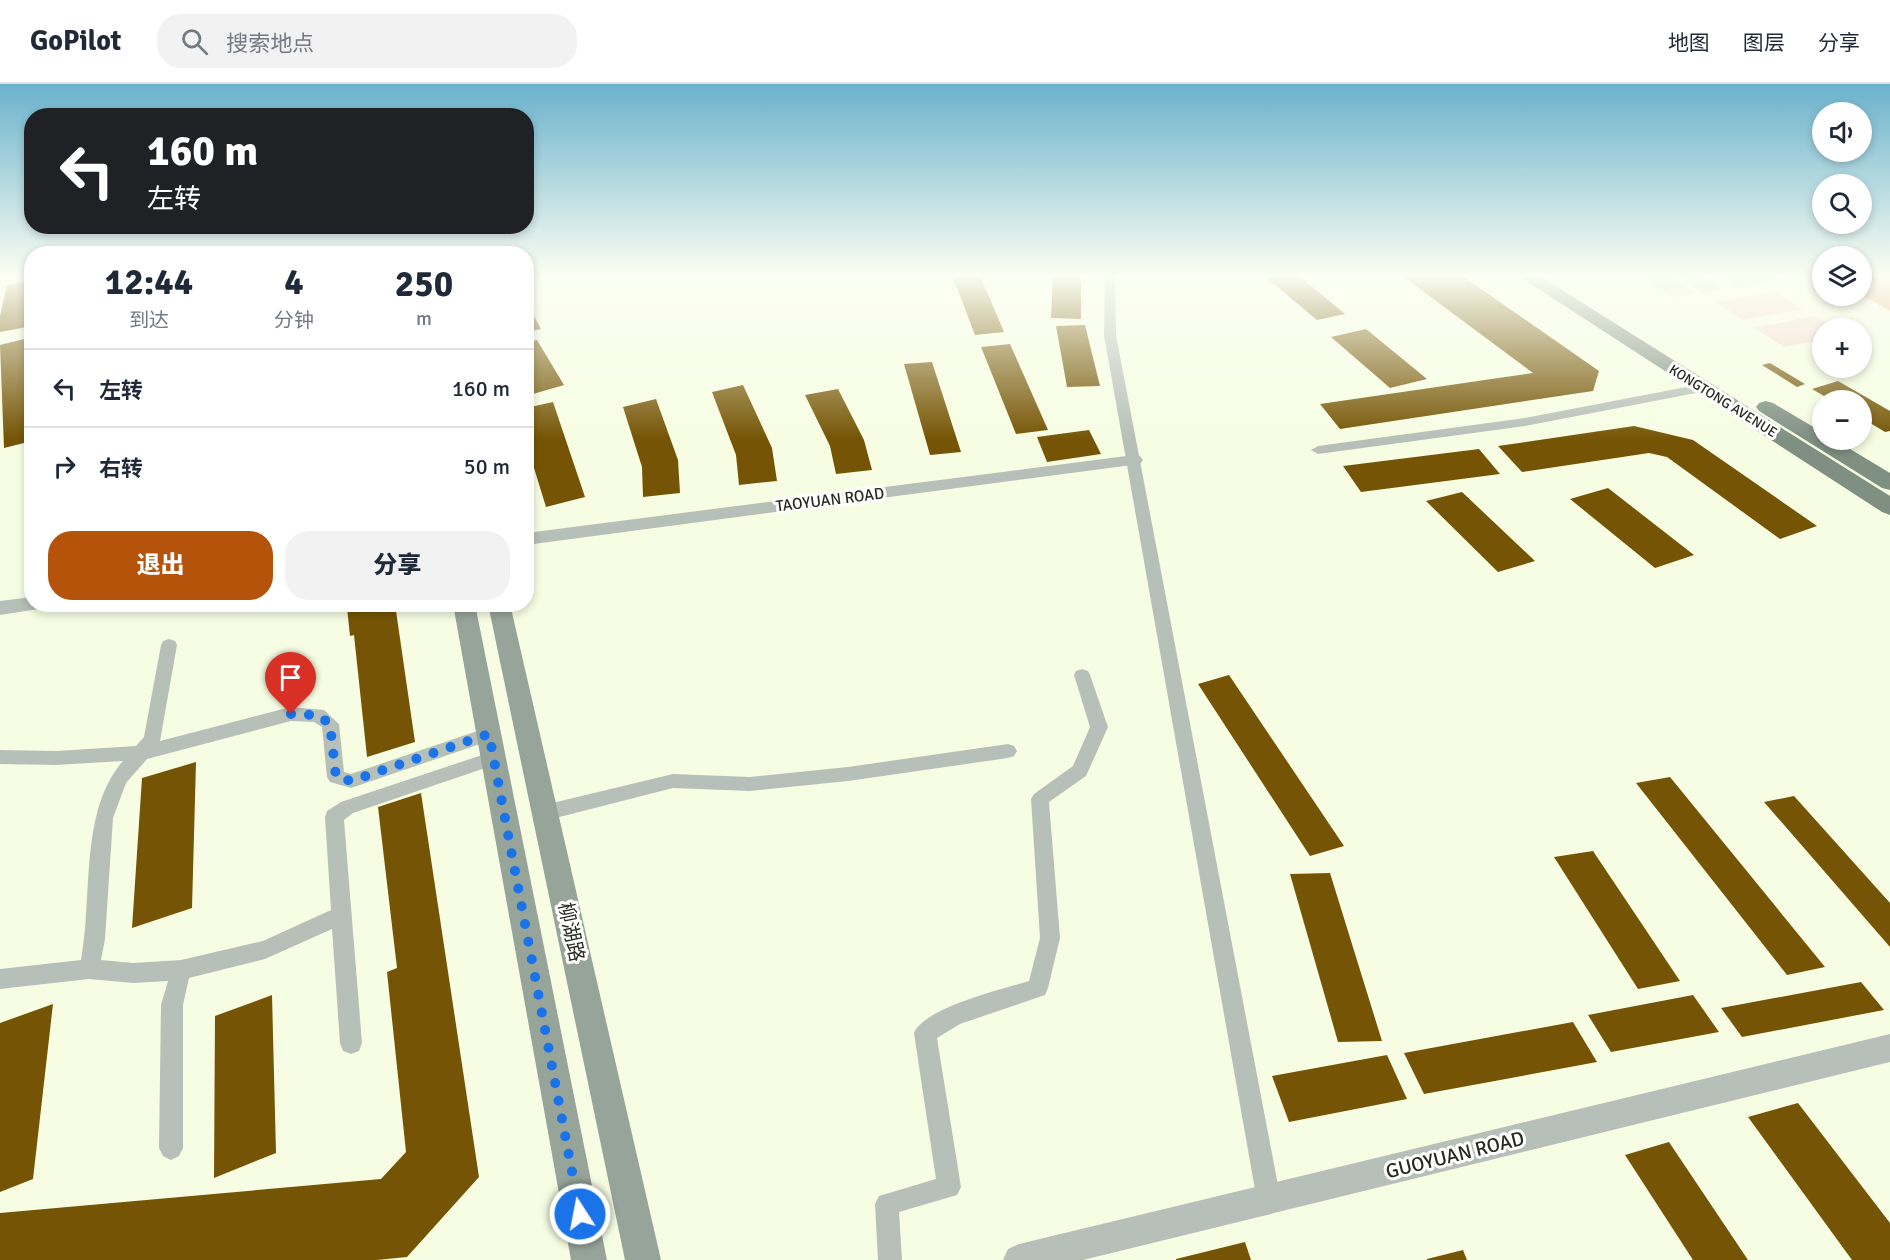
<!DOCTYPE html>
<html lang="zh">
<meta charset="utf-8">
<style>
:root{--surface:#fff;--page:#f2f2f3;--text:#1f2937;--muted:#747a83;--line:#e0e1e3;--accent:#b45309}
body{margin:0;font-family:Signika,"Noto Sans SC",sans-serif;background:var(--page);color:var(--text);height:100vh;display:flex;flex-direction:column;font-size:22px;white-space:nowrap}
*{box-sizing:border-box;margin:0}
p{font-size:20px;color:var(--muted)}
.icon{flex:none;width:33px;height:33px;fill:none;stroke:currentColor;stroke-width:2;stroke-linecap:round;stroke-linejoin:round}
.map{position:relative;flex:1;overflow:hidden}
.side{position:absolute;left:24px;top:162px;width:510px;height:366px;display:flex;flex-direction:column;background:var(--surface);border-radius:24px;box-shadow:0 3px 9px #0003}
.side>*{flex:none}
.hud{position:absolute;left:24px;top:24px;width:510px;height:126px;border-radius:24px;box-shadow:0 3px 9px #0003;background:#202124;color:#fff;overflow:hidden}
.controls{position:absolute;left:1812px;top:18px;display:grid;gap:12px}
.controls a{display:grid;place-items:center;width:60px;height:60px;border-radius:50%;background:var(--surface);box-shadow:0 3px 9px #0003;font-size:30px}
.pin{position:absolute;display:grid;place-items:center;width:51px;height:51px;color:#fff;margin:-62px -26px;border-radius:50% 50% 50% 0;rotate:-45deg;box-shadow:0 0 6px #0007}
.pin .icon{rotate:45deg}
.me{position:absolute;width:66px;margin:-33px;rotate:349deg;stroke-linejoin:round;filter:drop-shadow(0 0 4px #0008)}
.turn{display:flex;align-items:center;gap:21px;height:126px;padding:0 24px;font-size:27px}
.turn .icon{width:78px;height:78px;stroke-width:2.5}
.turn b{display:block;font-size:42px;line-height:51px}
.eta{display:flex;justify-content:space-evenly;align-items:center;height:102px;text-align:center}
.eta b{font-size:36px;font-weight:800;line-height:42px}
.action{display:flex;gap:12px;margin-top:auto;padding:12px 24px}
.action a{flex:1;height:69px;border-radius:24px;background:var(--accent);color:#fff;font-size:24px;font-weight:800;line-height:69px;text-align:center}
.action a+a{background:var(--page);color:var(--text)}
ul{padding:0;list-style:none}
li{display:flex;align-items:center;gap:18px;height:78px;padding:0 24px;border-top:2px solid var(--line)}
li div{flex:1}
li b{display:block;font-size:22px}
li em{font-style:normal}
header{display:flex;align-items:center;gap:36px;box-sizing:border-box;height:84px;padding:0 30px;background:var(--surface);border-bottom:2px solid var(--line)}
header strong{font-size:28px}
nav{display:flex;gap:33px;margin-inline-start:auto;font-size:21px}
.search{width:420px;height:54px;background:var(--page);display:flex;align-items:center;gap:15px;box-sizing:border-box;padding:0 21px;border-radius:24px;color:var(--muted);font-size:22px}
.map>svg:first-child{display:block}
</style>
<header>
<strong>GoPilot</strong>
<div class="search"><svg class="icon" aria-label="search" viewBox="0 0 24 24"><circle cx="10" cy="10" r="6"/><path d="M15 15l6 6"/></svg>搜索地点</div>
<nav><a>地图</a><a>图层</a><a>分享</a></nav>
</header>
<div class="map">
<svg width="1890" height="1176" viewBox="0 0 1890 1176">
<rect width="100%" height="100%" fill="#f7fde3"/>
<path fill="#f6dbce" d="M1639,191H1666L1694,209L1673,213Z
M1675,191H1702L1724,205L1702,209Z
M1718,191H1772L1781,196L1739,204Z
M1775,208L1803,225L1743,236L1716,218Z
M1815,232L1835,244H1822V256L1784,263L1754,244Z"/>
<path fill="#eba782" d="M1862,191H1890V227L1862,211Z"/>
<path fill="#755505" d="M952,191H980L1004,248L975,251Z
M1053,191H1081V235L1051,234Z
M1263,191H1298L1345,230L1317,236Z
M1401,191H1461L1599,287L1593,307L1340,345L1320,320L1533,289Z
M32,197V242L0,248V232L7,201Z
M526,217L541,245L526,248Z
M1085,241L1100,302L1067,303L1056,242Z
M1366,245L1427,295L1390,304L1331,253Z
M32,253V357L4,364L0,261Z
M537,256L564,301L526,312V259Z
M1010,260L1048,346L1016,350L981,263Z
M932,278L961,368L930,371L904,280Z
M1770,279L1805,300L1797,303L1762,281Z
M1838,297L1890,327V347L1885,348L1862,334V316H1831L1812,305Z
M743,301L772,364L777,397L739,401L736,371L712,308Z
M838,305L864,356L872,386L836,390L830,362L805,311Z
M656,315L678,376L680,409L643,413L642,383L623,323Z
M553,318L585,413L546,423L526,358V324Z
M1634,342L1693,356L1817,442L1780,455L1667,373L1649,369L1522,388L1498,362Z
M1089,346L1101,370L1047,378L1037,353Z
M1479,365L1500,390L1361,408L1343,382Z
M1608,404L1694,471L1655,484L1570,415Z
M1462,408L1535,477L1498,488L1426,417Z
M305,520H336V522L303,525Z
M339,520H395L415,658L367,673L354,551L350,552L347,524Z
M1229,591L1344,762L1310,772L1198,600Z
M196,678L192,824L132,844L142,694Z
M1670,693L1825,883L1787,891L1636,699Z
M421,709L479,1093L407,1173L377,1176H0V1129L381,1095L406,1068L387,888L397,884L378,723Z
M1794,712L1890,819V863L1764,718Z
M1593,767L1680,897L1638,905L1554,773Z
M1330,789L1382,957L1338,958L1290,790Z
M1861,898L1884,926L1742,953L1721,924Z
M272,911L276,1069L214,1094L215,932Z
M1693,911L1719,948L1611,968L1588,931Z
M53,920L33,1095L0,1108V939Z
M1573,938L1597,978L1424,1010L1404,969Z
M1387,971L1407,1015L1289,1038L1272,992Z
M1798,1019L1890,1139V1176H1852L1748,1033Z
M1669,1058L1748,1176H1693L1625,1071Z
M1245,1158L1251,1176H1176V1175Z
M1463,1166L1467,1176H1427V1175Z"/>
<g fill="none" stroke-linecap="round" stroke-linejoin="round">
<path fill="#b7c0b8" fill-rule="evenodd" d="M1105,191H1115L1116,251L1281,1117L1277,1125L1269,1129L1261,1125L1257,1117L1104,251Z
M1702,300L1706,301L1708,304L1706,307L1525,342L1318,370L1311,366L1318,362L1525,334Z
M169,555L175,557L177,561L160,657L291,623L324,626L339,640L344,688L351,690L489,643L495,645L498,650L495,655L351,704L330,698L327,693L322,643L314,638L291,637L147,675L126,699L113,734L105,855L101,876L133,879L181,876L263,857L331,826L325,733L327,727L341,718L494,667L500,669L503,674L500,679L353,729L344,736L362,959L359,967L351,970L343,967L340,959L332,845L265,875L189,894L183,921V1064L179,1072L171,1076L163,1072L159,1064L161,921L168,897L133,899L89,895L0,905V885L81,876C93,814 79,727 123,677L56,681L0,680V666L56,667L136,662L144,653L161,561L163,557Z
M1082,585L1088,587L1090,591L1108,643L1086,692L1049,718L1060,854L1048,904L1045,911L960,940L937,954L961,1103L957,1111L899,1128L902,1176H878L875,1120L879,1112L936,1095L914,949C925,923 1003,905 1029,897L1040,854L1031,715L1034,710L1073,682L1090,643L1074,591L1076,587Z
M1008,660L1014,662L1017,667L1014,672L1008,674L848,697L750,707L673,704L544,737L537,735L535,729L537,723L544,721L673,690L750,693L848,683Z"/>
<path fill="#b7c0b8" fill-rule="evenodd" d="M1134,371L1140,372L1143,376L1140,380L526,461V449Z
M32,513V520H42L39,525L0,531V517Z
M1890,950V978L1083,1176H1003L1008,1165L1019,1160Z"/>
<path fill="#97a499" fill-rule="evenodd" d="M453,520H475L607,1176H571Z
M488,520H510L661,1176H625Z"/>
<path fill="#7f9082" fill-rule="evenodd" d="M1517,191H1538L1890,412V431L1882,428Z
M1766,317L1773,319L1822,348V356H1835L1890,389V406L1882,404L1759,327L1756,323L1759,319Z"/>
</g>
<linearGradient id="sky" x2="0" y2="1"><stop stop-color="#6ab2cc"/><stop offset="0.54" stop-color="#fbfef2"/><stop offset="1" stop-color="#fbfef2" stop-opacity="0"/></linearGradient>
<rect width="1890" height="355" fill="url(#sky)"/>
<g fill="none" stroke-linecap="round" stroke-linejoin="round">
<path stroke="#1a73e8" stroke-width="10" stroke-dasharray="0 18" d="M291,630L318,631L330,640L336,693L351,697L489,650L580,1130"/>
</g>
<g text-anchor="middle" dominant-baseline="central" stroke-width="6" stroke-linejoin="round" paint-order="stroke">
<g font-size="14" fill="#282920" stroke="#fff">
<text transform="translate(1723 317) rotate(32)">KONGTONG AVENUE</text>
</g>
<g font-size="16" fill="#282920" stroke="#fff">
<text transform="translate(830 416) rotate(-7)">TAOYUAN ROAD</text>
</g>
<g font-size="20" fill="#282920" stroke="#fff">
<text transform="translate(571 848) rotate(78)">柳湖路</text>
<text transform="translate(1455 1071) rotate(-14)">GUOYUAN ROAD</text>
</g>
</g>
</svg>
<div class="controls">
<a><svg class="icon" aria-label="sound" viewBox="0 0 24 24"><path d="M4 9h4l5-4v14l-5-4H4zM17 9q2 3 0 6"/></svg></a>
<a><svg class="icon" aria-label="search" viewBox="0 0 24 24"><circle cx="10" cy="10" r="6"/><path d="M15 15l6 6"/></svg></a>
<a><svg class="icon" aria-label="layers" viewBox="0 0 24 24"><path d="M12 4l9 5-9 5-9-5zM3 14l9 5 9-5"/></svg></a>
<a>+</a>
<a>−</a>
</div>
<div class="pin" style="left:291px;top:630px;background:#d93025"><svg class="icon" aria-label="arrive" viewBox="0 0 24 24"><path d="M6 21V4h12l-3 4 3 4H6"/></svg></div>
<svg class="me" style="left:580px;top:1130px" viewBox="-20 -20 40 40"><circle r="17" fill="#1a73e8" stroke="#fff" stroke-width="3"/><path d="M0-11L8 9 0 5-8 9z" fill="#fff"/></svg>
<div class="hud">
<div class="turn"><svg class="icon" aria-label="left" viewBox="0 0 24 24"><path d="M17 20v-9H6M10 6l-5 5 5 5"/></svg><div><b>160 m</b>左转</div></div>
</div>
<section class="side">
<div class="eta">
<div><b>12:44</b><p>到达</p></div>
<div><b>4</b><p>分钟</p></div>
<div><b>250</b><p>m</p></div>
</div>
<ul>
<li><svg class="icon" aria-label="left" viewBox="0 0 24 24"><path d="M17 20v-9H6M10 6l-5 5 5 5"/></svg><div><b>左转</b></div><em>160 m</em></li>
<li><svg class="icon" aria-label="right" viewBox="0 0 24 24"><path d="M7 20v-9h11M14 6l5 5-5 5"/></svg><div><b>右转</b></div><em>50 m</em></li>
</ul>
<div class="action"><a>退出</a><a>分享</a></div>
</section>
</div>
